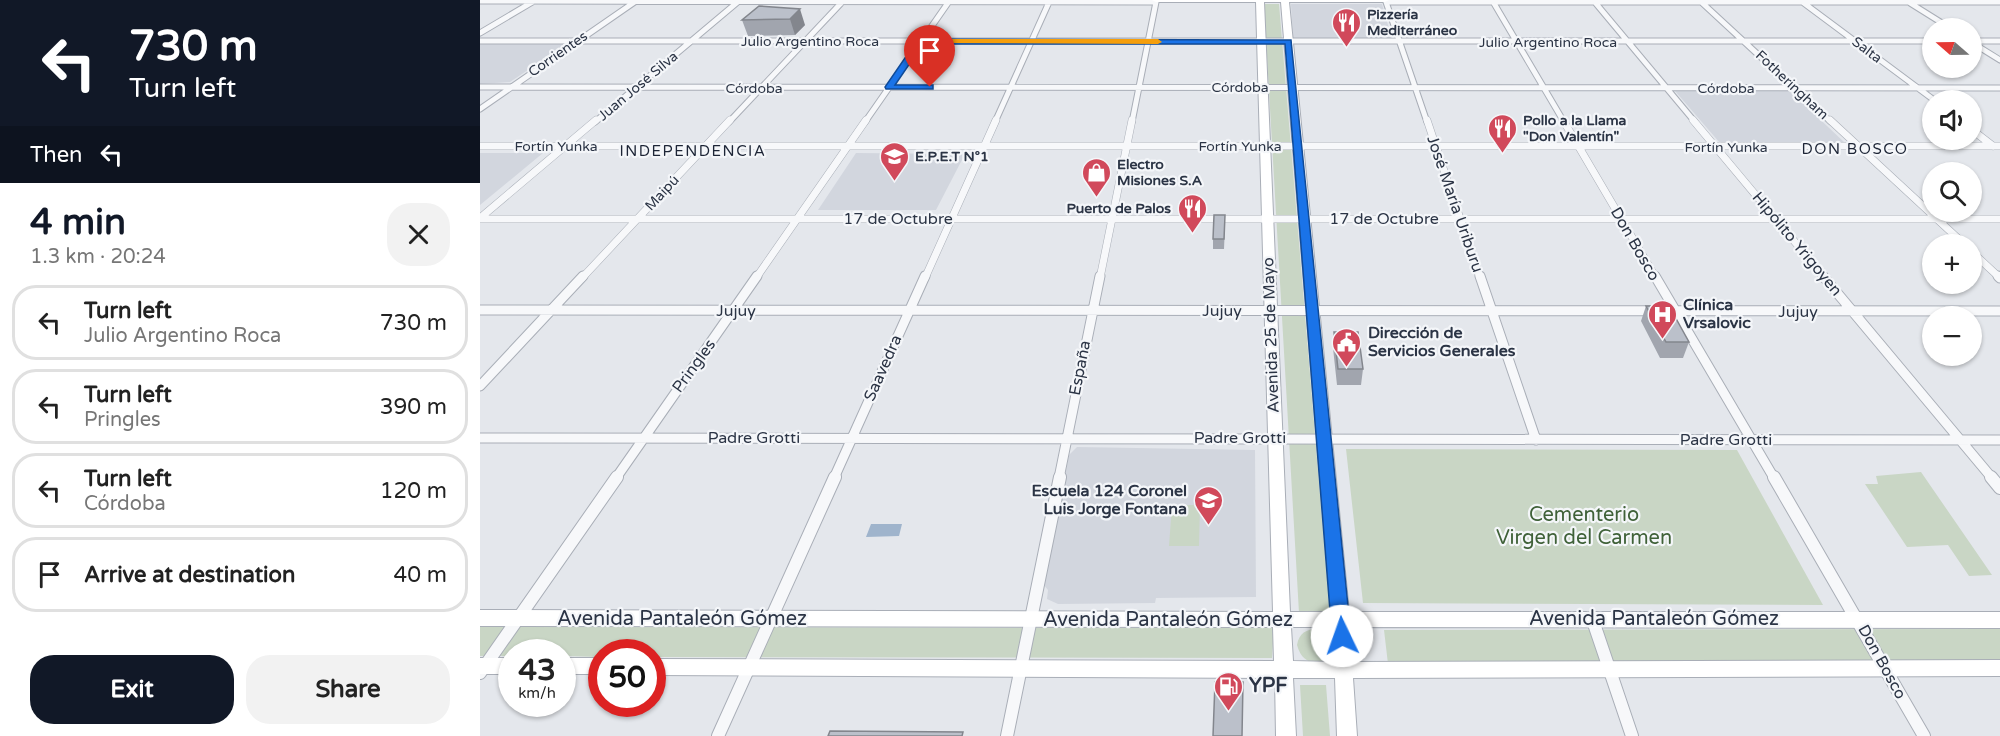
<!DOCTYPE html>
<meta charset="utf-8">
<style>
:root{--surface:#fff;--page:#f2f2f2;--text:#222;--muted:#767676;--line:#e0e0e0;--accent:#111827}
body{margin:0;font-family:"Varela Round",sans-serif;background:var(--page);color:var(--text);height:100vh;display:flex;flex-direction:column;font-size:22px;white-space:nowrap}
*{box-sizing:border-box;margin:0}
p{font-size:20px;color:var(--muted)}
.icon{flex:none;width:33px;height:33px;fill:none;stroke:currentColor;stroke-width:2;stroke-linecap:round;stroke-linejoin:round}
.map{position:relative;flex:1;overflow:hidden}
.details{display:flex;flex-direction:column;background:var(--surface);width:480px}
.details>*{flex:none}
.top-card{background:#111827;color:#fff;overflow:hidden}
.needle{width:39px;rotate:290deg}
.fabs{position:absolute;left:1442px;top:18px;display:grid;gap:12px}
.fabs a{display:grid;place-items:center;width:60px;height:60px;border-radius:50%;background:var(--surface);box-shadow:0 2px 4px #0004;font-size:30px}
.speed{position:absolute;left:18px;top:639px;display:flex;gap:12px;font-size:30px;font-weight:700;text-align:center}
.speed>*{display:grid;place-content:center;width:78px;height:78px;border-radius:50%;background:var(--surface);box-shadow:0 2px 4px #0004;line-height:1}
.speed small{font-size:15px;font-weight:400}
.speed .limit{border:9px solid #d22;background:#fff;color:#111}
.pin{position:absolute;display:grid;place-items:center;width:51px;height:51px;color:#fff;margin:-62px -26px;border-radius:50% 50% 50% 0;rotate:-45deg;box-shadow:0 0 6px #0007}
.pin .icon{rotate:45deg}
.me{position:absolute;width:66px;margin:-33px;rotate:357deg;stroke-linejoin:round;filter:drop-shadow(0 0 4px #0008)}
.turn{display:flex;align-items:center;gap:21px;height:126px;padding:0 30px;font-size:27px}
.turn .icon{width:78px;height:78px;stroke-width:2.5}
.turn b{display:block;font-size:42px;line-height:51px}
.then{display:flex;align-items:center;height:57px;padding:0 30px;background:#0003;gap:12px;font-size:22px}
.round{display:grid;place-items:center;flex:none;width:63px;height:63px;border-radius:24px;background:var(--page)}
.summary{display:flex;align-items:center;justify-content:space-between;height:102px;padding:0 30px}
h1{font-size:36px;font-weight:700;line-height:45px;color:var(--accent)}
.button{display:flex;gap:12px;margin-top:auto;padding:12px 30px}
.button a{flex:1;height:69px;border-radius:24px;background:var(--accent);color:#fff;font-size:24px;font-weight:700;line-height:69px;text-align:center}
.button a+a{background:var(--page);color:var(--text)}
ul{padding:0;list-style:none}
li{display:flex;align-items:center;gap:18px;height:75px;margin:0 12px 9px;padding:0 18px;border:3px solid var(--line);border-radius:24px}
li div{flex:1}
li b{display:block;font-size:22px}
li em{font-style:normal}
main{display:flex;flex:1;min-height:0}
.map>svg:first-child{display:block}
</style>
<main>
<section class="details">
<div class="top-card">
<div class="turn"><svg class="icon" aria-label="left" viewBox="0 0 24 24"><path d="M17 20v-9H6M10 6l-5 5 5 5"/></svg><div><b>730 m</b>Turn left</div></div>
<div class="then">Then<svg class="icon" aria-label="left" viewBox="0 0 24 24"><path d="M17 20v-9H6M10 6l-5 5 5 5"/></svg></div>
</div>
<div class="summary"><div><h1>4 min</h1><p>1.3 km · 20:24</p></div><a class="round"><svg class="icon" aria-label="close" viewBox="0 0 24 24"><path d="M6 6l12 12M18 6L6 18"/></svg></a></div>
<ul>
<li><svg class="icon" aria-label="left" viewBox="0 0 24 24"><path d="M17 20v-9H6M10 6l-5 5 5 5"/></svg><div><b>Turn left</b><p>Julio Argentino Roca</p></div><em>730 m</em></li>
<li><svg class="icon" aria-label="left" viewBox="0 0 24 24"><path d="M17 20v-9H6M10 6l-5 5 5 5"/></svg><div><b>Turn left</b><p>Pringles</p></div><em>390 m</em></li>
<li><svg class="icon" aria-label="left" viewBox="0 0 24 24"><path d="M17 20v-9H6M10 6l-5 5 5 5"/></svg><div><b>Turn left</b><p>Córdoba</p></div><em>120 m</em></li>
<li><svg class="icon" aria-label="arrive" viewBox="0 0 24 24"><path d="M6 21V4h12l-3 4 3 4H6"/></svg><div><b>Arrive at destination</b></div><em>40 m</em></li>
</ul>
<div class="button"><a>Exit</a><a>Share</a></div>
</section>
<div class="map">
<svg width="1520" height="736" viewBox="0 0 1520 736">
<rect width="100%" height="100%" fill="#e4e7ec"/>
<path fill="#d2d6de" d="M811,4H902L912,39H813Z
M88,43L30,82L0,84V44Z
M1195,91H1310L1365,143H1240Z
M0,153H63L0,205Z
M376,153L485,154L456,210H338Z
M597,447L775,450L776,597L676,598L675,603L578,604L567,599L568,590L564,585L589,455Z"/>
<path fill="#c9d6c5" d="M784,4H799L850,613H819Z
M866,449L1257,450L1343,605L883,603Z
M1441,472L1512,575L1489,576L1468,545L1427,547L1385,484H1398L1396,476Z
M692,505H720L719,546H689Z
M0,627L794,628L792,658L173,657L172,652H122L121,657L83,656L82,652H32L31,656H0Z
M838,629C883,640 828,687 817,645C819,633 826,629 838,629Z
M1520,629V662L908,664L904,630Z
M820,685H846L850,736H823Z"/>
<path fill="#9fb4cc" d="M391,524H422L419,536L386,537Z"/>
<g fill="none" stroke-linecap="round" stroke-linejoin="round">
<defs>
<path id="street-far3" d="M1012,0L1084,122
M1113,0L1215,122
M1219,0L1351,122
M0,1L676,2L652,122
M1321,1L1454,100
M1430,3L1470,28
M0,33L54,1
M0,41H1452
M1492,41H1520
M1491,42L1520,60
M0,87L1520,88
M0,109L156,1
M115,122L260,0
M249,122L364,0
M385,122L470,0
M515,122L570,0
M947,122L906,2H1520"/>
<path id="street-far2" d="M947,120L1000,278
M1083,120L1176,278
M1213,120L1345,278
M1350,120L1484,244
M1491,129L1513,146
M0,146H1520
M0,218L116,120
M0,219H1520
M1491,251L1520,278
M102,278L250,120
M276,278L386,120
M445,278L516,120
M620,278L652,120"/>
<path id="street-far1" d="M1000,276L1056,440
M1175,276L1294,478
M1343,276L1512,478
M1518,276L1520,278
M0,310L1520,311
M0,386L103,276
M0,438L1520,440
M136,478L277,276
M354,478L445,276
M579,478L620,276"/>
<path id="street" d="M1294,477L1444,736
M1511,477L1520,488
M1112,618L1152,736
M0,673L137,477
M238,736L355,477
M527,736L580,477"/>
<path id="secondary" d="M672,0H909L905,2H809L869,612H1520V628L870,627L872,662L1520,660V676L873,678L877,736H857L855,678H813L816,736H796L795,678L172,675V659L794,661L793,627L0,626V610L793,612L776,2H676ZM784,2H801L851,612H810ZM811,627H852L854,662L813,661Z
M0,658H32V674H0Z
M82,658H122V674H82Z"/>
</defs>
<use href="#street-far3" stroke="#a9aeb7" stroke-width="7"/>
<use href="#street-far2" stroke="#a9aeb7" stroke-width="8"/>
<use href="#street-far1" stroke="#a9aeb7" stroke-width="11"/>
<use href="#street" stroke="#a9aeb7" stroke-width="14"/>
<use href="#secondary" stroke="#a9aeb7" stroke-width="2"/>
<use href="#street-far3" stroke="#f7f8fa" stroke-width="5"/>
<use href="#street-far2" stroke="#f7f8fa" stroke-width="7"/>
<use href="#street-far1" stroke="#f7f8fa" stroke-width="9"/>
<use href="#street" stroke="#f7f8fa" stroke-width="12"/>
<use href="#secondary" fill="#fff" fill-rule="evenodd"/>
</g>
<path fill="#a1a5ae" d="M279,6L325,25L315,35L268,36L262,20Z
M745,225L744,249H733V239Z
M1166,306L1209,342L1203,358H1180L1161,321Z
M854,332L883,369L881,385H857L853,348Z"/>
<path fill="#83868d" d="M320,9L325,25L315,35L310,19Z"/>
<path fill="#bbc0ca" stroke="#83868d" stroke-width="1.5" d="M279,6L320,9L310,19L262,20Z
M734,215H745L744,239H733Z
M1166,306H1189L1209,342H1186Z
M854,332H878L883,369H858Z
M735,682H763L762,736H733Z
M350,731L483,732L482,736H348Z"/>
<path fill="#1a73e8" stroke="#114b97" stroke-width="1.5" d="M438,39L811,40L871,636L868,642L862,644L855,642L852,636L805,44H443L415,85H453V89H406L405,87Z"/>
<path fill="#f59e0b" d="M465,39H678L682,42L678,44L462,43L461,41Z"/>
<defs>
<symbol id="restaurant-pin" viewBox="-11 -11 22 30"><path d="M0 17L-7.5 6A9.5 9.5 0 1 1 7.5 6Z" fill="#d1495b" stroke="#f4f6f9"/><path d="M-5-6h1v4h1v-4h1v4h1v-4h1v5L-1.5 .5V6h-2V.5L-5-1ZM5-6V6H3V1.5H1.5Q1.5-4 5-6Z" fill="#fff"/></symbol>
<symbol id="school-pin" viewBox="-11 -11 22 30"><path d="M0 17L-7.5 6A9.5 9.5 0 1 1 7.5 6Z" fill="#d1495b" stroke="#f4f6f9"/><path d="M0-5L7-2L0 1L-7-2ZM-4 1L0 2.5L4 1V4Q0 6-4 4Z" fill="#fff"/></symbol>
<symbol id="shop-pin" viewBox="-11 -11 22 30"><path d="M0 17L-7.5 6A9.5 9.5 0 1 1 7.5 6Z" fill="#d1495b" stroke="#f4f6f9"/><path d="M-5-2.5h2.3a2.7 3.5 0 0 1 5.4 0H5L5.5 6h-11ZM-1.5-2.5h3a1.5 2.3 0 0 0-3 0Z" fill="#fff"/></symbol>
<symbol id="hospital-pin" viewBox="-11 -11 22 30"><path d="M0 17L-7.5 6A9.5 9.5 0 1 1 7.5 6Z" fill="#d1495b" stroke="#f4f6f9"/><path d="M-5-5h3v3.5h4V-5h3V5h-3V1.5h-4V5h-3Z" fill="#fff"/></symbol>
<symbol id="civic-pin" viewBox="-11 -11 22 30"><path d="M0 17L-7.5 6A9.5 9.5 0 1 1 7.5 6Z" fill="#d1495b" stroke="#f4f6f9"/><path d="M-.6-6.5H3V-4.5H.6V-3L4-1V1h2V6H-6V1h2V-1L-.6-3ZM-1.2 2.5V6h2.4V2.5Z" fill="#fff"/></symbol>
<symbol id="fuel-pin" viewBox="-11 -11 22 30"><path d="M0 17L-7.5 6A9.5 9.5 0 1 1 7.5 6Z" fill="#d1495b" stroke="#f4f6f9"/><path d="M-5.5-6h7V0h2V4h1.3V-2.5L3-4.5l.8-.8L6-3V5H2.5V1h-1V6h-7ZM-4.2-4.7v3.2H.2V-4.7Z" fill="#fff"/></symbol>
</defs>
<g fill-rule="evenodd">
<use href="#restaurant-pin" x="850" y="6" width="33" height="45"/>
<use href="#restaurant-pin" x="1006" y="112" width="33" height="45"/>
<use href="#school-pin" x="398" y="140" width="33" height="45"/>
<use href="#shop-pin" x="600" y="156" width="33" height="45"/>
<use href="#restaurant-pin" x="696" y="192" width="33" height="45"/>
<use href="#hospital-pin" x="1166" y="298" width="33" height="45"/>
<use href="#civic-pin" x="850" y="326" width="33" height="45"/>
<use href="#school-pin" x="712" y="484" width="33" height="45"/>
<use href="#fuel-pin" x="732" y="670" width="33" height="45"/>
</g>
<g text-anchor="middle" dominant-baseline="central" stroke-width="4.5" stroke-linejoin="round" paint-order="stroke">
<g font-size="14" font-weight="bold" fill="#2b3445" stroke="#f4f6f9" text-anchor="start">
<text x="887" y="14">Pizzería<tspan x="887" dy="16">Mediterráneo</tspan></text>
<text x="1043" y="120">Pollo a la Llama<tspan x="1043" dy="16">"Don Valentín"</tspan></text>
<text x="435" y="156">E.P.E.T N°1</text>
<text x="637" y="164">Electro<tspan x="637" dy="16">Misiones S.A</tspan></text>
<text x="691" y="208" text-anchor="end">Puerto de Palos</text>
</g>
<g font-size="14" fill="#2b3445" stroke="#f4f6f9">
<text x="330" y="41">Julio Argentino Roca</text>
<text x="1068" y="42">Julio Argentino Roca</text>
<text transform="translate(1387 50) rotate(37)">Salta</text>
<text transform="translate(78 54) rotate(-35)">Corrientes</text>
<text transform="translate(1312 85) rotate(43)">Fotheringham</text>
<text transform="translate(158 86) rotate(-40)">Juan José Silva</text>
<text x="760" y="87">Córdoba</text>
<text x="274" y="88">Córdoba</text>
<text x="1246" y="88">Córdoba</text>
<text x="76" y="146">Fortín Yunka</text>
<text x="760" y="146">Fortín Yunka</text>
<text x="1246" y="147">Fortín Yunka</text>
<text transform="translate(182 193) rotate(-47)">Maipú</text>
</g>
<g font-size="15" letter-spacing="1.5" fill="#1d2536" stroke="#f4f6f9">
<text x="1375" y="149">DON BOSCO</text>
<text x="213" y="151">INDEPENDENCIA</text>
</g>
<g font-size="16" fill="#2b3445" stroke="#f4f6f9">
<text transform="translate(975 204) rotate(71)">José María Uriburu</text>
<text x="418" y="219">17 de Octubre</text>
<text x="904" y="219">17 de Octubre</text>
<text transform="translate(1155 244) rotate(60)">Don Bosco</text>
<text transform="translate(1317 244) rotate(50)">Hipólito Yrigoyen</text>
<text x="256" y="311">Jujuy</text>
<text x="742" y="311">Jujuy</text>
<text x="1318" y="312">Jujuy</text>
<text transform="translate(791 335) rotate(-92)">Avenida 25 de Mayo</text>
<text transform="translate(214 366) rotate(-54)">Pringles</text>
<text transform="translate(403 368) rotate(-66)">Saavedra</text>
<text transform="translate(600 368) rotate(-79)">España</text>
<text x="274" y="438">Padre Grotti</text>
<text x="760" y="438">Padre Grotti</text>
<text x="1246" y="440">Padre Grotti</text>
<text transform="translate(1402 662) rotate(61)">Don Bosco</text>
</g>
<g font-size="16" font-weight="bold" fill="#2b3445" stroke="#f4f6f9" text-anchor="start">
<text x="1203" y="305">Clínica<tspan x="1203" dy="18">Vrsalovic</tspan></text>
<text x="888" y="333">Dirección de<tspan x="888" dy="18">Servicios Generales</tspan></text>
<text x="707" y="491" text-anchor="end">Escuela 124 Coronel<tspan x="707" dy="18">Luis Jorge Fontana</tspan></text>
</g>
<g font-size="20" fill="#3f6138" stroke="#f4f6f9">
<text x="1104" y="515">Cementerio<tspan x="1104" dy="23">Virgen del Carmen</tspan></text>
</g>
<g font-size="20" fill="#2b3445" stroke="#f4f6f9">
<text x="202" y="619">Avenida Pantaleón Gómez</text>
<text x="1174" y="619">Avenida Pantaleón Gómez</text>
<text x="688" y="620">Avenida Pantaleón Gómez</text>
</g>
<g font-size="20" font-weight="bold" fill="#2b3445" stroke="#f4f6f9" text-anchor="start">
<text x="769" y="686">YPF</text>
</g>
</g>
</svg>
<div class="fabs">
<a><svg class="needle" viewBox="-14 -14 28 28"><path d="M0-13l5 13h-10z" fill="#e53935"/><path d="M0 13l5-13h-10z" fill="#767676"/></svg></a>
<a><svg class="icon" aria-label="sound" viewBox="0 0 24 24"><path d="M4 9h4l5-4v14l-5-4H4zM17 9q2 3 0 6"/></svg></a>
<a><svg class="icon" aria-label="search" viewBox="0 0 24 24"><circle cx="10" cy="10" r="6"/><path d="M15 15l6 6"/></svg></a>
<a>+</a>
<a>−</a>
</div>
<div class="speed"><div>43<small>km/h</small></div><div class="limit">50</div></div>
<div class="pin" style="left:450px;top:87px;background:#d93025"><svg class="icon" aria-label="arrive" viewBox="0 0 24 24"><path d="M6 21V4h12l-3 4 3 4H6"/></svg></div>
<svg class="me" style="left:862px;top:636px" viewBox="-20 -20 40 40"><circle r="19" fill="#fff"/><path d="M0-13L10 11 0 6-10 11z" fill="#1a73e8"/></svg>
</div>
</main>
